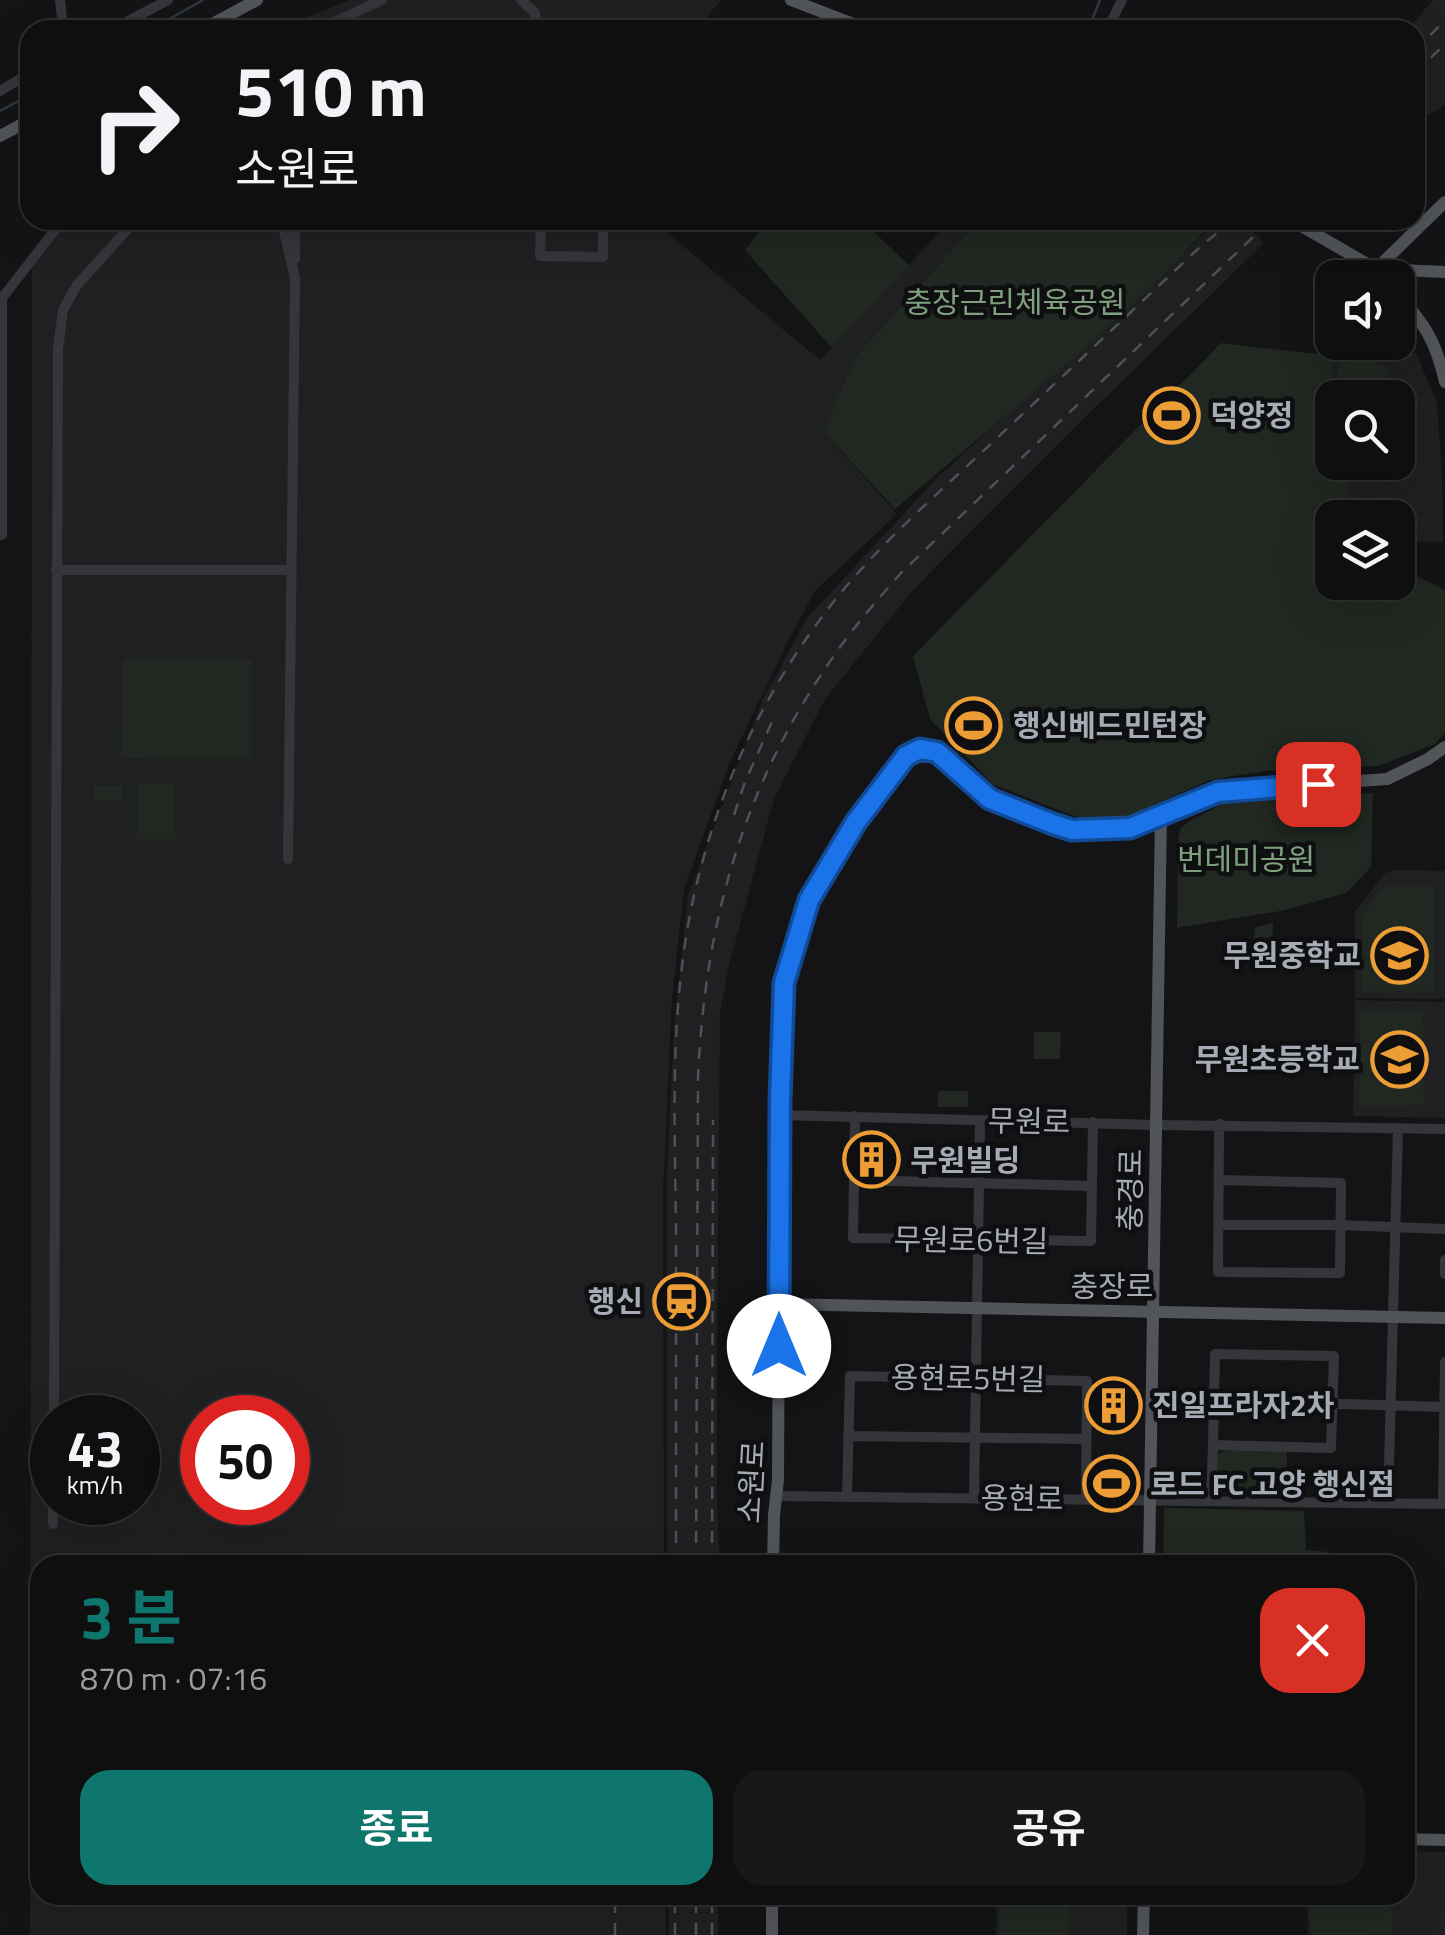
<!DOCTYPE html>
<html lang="ko">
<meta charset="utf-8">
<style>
:root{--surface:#0f0f10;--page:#181819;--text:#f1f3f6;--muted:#9b9c9f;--line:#2f2f30;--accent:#0f766e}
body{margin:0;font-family:"Titillium Web","Noto Sans KR",sans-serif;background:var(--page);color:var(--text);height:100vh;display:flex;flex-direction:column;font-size:38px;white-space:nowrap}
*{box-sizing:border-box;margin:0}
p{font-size:32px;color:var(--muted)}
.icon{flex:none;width:55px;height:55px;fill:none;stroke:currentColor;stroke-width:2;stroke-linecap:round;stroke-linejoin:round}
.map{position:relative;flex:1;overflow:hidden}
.side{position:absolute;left:30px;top:1555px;width:1385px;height:350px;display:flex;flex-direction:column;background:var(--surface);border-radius:30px;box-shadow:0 10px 40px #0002,0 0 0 2px var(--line)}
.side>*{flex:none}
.top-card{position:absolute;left:20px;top:20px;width:1405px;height:210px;border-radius:30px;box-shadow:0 10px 40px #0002,0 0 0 2px var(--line);background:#0f0f10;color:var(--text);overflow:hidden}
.fabs{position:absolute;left:1315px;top:260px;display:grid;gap:20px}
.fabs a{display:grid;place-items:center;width:100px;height:100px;border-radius:20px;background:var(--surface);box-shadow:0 10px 40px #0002,0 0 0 2px var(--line);font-size:50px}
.speed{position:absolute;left:30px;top:1395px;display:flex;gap:20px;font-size:50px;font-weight:700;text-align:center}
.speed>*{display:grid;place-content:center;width:130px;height:130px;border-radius:50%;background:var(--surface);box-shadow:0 10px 40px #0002,0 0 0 2px var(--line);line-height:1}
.speed small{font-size:25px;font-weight:400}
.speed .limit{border:15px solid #d22;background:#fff;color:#111}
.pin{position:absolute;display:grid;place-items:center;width:85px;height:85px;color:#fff;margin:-42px;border-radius:20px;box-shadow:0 5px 15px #0006}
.me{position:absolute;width:110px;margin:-55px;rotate:0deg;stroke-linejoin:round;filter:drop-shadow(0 0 8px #0008)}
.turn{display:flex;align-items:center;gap:35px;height:210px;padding:0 50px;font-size:45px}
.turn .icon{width:130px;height:130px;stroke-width:2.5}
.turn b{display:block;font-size:70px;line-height:85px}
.round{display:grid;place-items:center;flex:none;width:105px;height:105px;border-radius:30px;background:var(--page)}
.overview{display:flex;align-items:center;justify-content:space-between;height:170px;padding:0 50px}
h1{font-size:60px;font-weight:700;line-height:75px;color:var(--accent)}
.action{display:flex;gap:20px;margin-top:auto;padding:20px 50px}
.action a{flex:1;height:115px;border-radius:30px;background:var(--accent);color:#fff;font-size:40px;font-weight:700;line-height:115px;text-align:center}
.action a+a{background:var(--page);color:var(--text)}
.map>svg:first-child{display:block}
</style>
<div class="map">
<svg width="1445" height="1935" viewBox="0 0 1445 1935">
<rect width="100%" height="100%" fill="#141416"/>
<path fill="#202023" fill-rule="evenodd" d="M350,0H721L696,30H277Z
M1433,0H1445V105L1415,123V30H1407Z
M69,220H652L820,360L951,220H980L855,357L823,431L897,514L815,591L788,641L730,762L684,889L672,998L663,1194L664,1565H40V1895H665L666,1935H30L32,268ZM52,1418H138V1502H52ZM202,1418H288V1502H202Z
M1219,220H1244L1264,243L1072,430L914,589L825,699L774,799L729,965L720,1013L717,1352V1507L720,1565H667V1177L674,1027L688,896L762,701L807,618L935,480Z
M1416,353L1437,403L1442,477L1443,542L1402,541L1398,539V518L1353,517L1349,509V463L1398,462V398H1332V447L1329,445L1333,356Z
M1397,870L1445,871V999L1355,998V911L1385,873Z
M1355,1000L1445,1002V1118L1353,1116Z
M1405,1851L1445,1852V1935H1308V1895H1405Z
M669,1895H718V1935H669Z
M997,1895H1127V1935H996Z"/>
<path fill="#202821" d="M769,220H861L909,265L832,348L745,250Z
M980,220H1216L1146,291L1081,352L895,509L823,431L855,357Z
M1221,343L1333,356L1329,444L1332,447V462L1349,463V509L1353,517L1332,518V582H1398V575L1416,576L1445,590V733L1435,744L1378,766L1264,771L1210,780L1128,816L1080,818L994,785L961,751L954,750L955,745L930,719L913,656Z
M1367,357L1387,369L1385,397H1337L1339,359Z
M122,659L252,660L251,759L121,758Z
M137,783H175V839H137Z
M94,786H122L123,800H94Z
M1373,793L1371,867L1346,893L1286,910L1177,928L1178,837L1181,828L1188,822L1222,804Z
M1385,885H1435L1434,991H1362L1363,915Z
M1273,923L1272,958L1252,957L1255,927Z
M1360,1010L1423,1011L1424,1105L1360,1106Z
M1034,1032H1061L1060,1059H1034Z
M939,1091H968V1107H937Z
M1230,1448L1287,1450V1493H1215L1216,1455Z
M1164,1508L1304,1511L1306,1550L1329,1552L1328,1565H1163Z
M1001,1895H1069L1068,1935H999Z
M1310,1895H1393V1935H1311Z"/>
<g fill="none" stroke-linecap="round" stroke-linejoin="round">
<path stroke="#2e383e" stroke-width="2.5" d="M150,30L203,0
M1088,30L1100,0
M0,111L30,95"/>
<path stroke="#35363a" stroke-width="10" d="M521,0L535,13L537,30
M56,30L62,18L60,0
M111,30L168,0
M317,30L382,0
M1107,30L1122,0
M0,91L30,73
M279,220L283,227L295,278L288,859
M541,220L540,256L603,257V220
M295,259V220
M0,535H2V298L63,220
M56,570H291
M780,1115L1156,1125L1445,1129
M855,1116L853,1238L1091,1241L1093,1122
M854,1180L1092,1186
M1219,1180L1341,1183L1340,1273L1218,1272L1219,1134L1220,1124
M1219,1225H1340L1445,1229
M1445,1260V1274
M1215,1354L1334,1356L1331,1448L1213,1445Z
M1213,1400L1445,1407
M54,1418L58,350L63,310L77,285L136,220
M848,1436L1086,1439
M777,1496L1445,1504
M847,1496L850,1376L1087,1381L1086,1499
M974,1497L980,1120
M1211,1501L1213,1445
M1388,1503L1398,1128
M1443,1503L1445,1362
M53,1524V1502"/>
<path stroke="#515459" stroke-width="12" d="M791,0L869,30
M201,30L257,0
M0,136L30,120
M1291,220L1376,269L1383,278
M1376,269L1445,202
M1376,269L1445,272
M1398,294C1425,325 1436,341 1445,382
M779,1304L1445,1318
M773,1565L774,1515L778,1480L780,1084L784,983L809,900L855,822L906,756L920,749L937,753L990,799L1053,824L1073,830L1130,828L1219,791L1387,779L1428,759L1445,747
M1149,1565L1161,815
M1405,1839L1445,1840
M772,1935V1895
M1143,1935L1144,1895"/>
<path stroke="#4e5155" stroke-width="2.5" stroke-dasharray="12 10" stroke-linecap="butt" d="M1415,51L1445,20
M1415,73L1445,44
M734,815L745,782L776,713
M603,1565V1551
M676,1565C676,1454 676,1343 676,1231C675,1141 671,1048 683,958C700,828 753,703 835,600C882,541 941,491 996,439C1064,375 1132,311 1200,247L1233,220
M696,1565L698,1077C705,919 745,780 838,650C857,623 879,598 901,573L1271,220
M712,1565L713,1120
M615,1935V1895
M675,1935V1895
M696,1935V1895
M712,1935V1895"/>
</g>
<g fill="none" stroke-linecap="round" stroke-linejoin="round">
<defs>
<path id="route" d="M779,1346L780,1100L784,983L809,900L856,822L906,756L920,749L937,752L990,799L1053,824L1072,830L1130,828L1218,792L1318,784"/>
</defs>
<use href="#route" stroke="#114b97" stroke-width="25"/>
<use href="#route" stroke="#1a73e8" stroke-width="18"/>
</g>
<defs>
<symbol id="stadium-ring" viewBox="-11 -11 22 22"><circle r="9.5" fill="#0f0f11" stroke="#ec9d36" stroke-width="1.5"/><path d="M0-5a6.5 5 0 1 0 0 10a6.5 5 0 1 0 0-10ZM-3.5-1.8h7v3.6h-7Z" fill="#ec9d36"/></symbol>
<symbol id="school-ring" viewBox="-11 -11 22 22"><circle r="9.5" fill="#0f0f11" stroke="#ec9d36" stroke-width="1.5"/><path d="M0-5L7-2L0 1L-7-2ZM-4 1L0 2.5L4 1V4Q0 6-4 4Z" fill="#ec9d36"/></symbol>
<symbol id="building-ring" viewBox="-11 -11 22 22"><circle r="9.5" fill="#0f0f11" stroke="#ec9d36" stroke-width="1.5"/><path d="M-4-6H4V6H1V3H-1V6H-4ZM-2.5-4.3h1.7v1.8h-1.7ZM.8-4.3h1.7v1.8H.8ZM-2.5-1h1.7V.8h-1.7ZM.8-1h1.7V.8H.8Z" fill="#ec9d36"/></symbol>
<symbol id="station-ring" viewBox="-11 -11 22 22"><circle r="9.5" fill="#0f0f11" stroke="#ec9d36" stroke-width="1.5"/><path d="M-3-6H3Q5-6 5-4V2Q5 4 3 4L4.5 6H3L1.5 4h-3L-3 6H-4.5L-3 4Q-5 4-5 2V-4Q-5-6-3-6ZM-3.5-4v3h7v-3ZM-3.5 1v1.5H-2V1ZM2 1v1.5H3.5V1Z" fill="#ec9d36"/></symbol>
</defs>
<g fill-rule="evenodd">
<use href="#stadium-ring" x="1140" y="384" width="63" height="63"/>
<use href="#stadium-ring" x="942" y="694" width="63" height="63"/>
<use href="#school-ring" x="1368" y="924" width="63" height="63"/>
<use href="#school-ring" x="1368" y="1028" width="63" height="63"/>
<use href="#building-ring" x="840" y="1128" width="63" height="63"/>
<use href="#station-ring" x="650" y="1270" width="63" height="63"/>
<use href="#building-ring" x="1082" y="1374" width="63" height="63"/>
<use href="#stadium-ring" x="1080" y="1452" width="63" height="63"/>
</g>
<g text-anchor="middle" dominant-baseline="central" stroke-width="9" stroke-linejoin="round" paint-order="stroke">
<g font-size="30" fill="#7fa07e" stroke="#0f0f11">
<text x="1015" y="302">충장근린체육공원</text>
<text x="1246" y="859">번데미공원</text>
</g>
<g font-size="30" font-weight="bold" fill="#a6acb5" stroke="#0f0f11" text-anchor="start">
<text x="1210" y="415">덕양정</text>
<text x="1013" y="725">행신베드민턴장</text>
<text x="1361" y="955" text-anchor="end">무원중학교</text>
<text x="1360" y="1059" text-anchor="end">무원초등학교</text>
<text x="910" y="1160">무원빌딩</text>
<text x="643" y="1301" text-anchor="end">행신</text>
<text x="1152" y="1405">진일프라자2차</text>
<text x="1150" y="1484">로드 FC 고양 행신점</text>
</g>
<g font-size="30" fill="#a6acb5" stroke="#0f0f11">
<text transform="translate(1029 1121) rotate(1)">무원로</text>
<text transform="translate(1130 1190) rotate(-89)">충경로</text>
<text transform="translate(971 1240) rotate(1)">무원로6번길</text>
<text x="1112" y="1286">충장로</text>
<text transform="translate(968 1378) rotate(1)">용현로5번길</text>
<text transform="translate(751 1482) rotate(-87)">소원로</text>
<text transform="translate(1022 1498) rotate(1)">용현로</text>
</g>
</g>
</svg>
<div class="fabs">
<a><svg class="icon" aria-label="sound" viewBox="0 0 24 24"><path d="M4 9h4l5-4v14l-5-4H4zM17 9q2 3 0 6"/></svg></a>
<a><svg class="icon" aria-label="search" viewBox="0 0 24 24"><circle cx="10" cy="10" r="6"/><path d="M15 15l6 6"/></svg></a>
<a><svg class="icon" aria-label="layers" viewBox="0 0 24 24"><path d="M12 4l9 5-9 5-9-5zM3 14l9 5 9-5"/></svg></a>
</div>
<div class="speed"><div>43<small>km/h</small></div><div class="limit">50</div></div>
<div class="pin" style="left:1318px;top:784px;background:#d93025"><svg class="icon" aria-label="arrive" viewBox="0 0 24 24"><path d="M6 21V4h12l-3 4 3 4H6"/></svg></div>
<svg class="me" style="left:779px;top:1346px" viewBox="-20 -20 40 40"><circle r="19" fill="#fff"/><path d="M0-13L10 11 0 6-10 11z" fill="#1a73e8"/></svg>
<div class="top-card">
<div class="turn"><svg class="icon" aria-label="right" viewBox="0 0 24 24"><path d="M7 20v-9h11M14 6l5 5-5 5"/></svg><div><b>510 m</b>소원로</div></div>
</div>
<section class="side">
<div class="overview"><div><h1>3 분</h1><p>870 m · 07:16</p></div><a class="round" style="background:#d93025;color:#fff"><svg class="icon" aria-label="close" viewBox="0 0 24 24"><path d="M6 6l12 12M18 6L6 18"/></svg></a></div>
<div class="action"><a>종료</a><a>공유</a></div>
</section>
</div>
